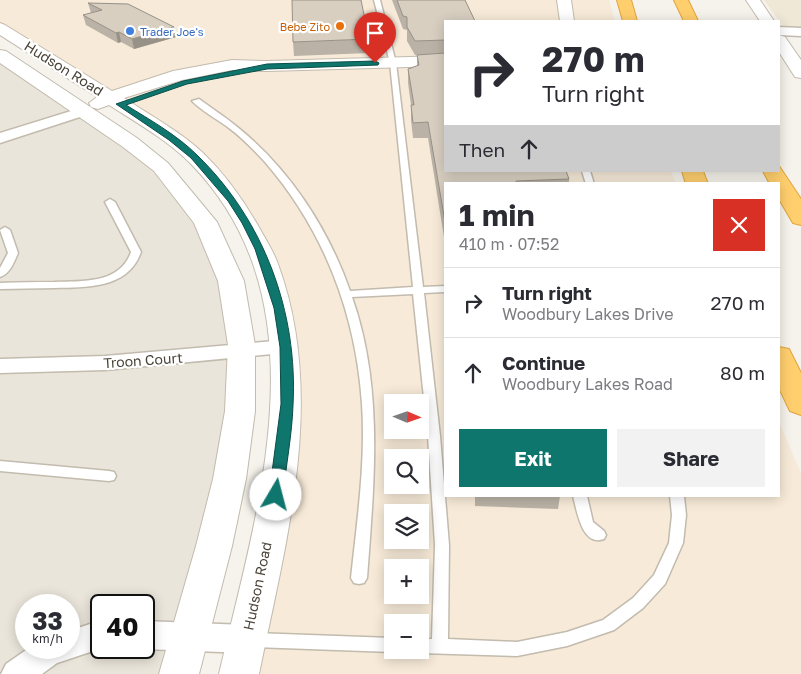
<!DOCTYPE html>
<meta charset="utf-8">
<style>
:root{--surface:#fff;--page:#f2f2f3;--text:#2b2b33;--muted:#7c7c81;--line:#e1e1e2;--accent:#0f766e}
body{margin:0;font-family:"Golos Text",sans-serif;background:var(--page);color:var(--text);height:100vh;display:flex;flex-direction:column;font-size:19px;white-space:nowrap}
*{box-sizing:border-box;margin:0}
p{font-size:16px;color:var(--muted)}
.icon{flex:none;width:28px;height:28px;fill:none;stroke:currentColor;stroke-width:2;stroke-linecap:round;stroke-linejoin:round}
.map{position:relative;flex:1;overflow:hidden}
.sheet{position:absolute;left:444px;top:182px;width:336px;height:315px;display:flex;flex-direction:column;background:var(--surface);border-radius:0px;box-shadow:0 2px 12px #0003}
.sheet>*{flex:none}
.banner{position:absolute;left:444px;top:20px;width:336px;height:152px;border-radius:0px;box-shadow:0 2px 12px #0003;background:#fff;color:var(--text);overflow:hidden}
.needle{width:32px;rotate:92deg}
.controls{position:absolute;left:384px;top:394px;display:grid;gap:10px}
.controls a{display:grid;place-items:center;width:45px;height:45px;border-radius:0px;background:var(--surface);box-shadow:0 2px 12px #0003;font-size:25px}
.speed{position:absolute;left:15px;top:594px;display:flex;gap:10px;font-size:25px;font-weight:700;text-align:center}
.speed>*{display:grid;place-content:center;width:65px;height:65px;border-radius:50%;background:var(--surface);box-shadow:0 2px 12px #0003;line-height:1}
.speed small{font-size:12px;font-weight:400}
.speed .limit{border:2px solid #111;border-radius:8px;background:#fff;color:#111}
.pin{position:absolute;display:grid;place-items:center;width:42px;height:42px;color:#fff;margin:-51px -21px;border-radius:50% 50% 50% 0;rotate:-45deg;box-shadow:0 0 5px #0007}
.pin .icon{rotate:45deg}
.me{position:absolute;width:55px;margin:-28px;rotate:8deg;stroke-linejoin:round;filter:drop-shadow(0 0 4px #0008)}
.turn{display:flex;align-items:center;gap:18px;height:105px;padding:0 15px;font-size:22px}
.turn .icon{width:65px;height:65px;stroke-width:2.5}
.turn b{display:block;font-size:35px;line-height:42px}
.then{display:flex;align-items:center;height:48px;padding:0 15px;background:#0003;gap:10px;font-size:19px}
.round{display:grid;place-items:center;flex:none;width:52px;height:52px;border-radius:0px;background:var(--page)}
.headline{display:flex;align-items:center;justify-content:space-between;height:85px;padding:0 15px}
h1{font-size:30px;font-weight:700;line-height:38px}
.cta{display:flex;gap:10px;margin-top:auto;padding:10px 15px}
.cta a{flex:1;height:58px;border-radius:0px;background:var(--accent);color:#fff;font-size:20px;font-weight:700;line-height:58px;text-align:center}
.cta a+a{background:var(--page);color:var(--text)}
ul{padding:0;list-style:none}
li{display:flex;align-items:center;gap:15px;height:70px;padding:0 15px;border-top:1px solid var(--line)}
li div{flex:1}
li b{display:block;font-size:19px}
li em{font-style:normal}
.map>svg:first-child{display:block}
</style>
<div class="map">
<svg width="801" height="674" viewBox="0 0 801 674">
<rect width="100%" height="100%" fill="#f6f3ec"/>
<path fill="#eae5da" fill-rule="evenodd" d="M0,55L139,150L196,207L243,351L179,674H0ZM26,605H69V648H26ZM101,605H144V648H101Z"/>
<path fill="#f7ead8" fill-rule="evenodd" d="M0,0H609L615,21H445V171H671L676,184H445V496H779V422L801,473V674H239L276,495L271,278L194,156L0,28ZM392,402H420V430H392ZM392,458H420V485H392ZM392,512H420V540H392ZM392,568H420V595H392ZM392,622H420V650H392Z"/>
<path fill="#efe8d6" d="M764,0H801V29L782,25Z"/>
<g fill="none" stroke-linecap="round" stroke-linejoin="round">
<defs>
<path id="service" d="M374,0H380L396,63L423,287L445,286V292L424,293L440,436L449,545L448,639L517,642L567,632L603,620L633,598L654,575L669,543L672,515L670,496H684L686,515L683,543L665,584L643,608L614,630L567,646L517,656L420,653L414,650H420V639H432L435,545L428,436L413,294L352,297C384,388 374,483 367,578L364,583L359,584L354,583L351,578C357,521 366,462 362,404C356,314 324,230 265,162C254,150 241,137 229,128C217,119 203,112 192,101L199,99C211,108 224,116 236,126C289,168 328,228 350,291L413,287L390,63Z
M582,171H590L594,184H586Z
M110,199L115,202L141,252C128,289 87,287 55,288C36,288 18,289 0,289V283C18,282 36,282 54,282C83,281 120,284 131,252L105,202Z
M5,227L10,230L18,253C14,262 10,274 0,277V268L8,253L0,230Z
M0,461L109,471L114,472L116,476L114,480L109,481L0,471Z
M573,496H587L593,522L604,531L606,535L604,539C582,547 577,511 573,496Z
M252,633L392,638V650H398L392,652L252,647L246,645L244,640L246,635Z"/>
<path id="minor" d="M779,27L801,28V36L779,35Z
M84,107L89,108L91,111L89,114L0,143V133Z
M286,340L294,342L297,347L294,352L105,370L0,373V359L105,356Z
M144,621L246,625L257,629L261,639L257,649L246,653L144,649L141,648H144Z
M101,623V648H110L90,652L57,663L42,674H1L6,664L29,648H69V631L90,624Z"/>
<path id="tertiary" d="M557,0H571L574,21H560Z
M746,0H760L774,21H760Z
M0,23L5,25L112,91L173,71L232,60L267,61L445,56V66L267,71L232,70L182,80L124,98C150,115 179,131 202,152C226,175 245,202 261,231C267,241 274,253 278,264C327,397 286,541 259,674H219C257,510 326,304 192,165C169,141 137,123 109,105L98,109L91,107L89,103L97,97L0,35Z
M779,35L785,37L801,60V78L795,77L779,52Z
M0,50L6,51L137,138L168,163L217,222L244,281L255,345V411L246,479L232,546L199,674H159L196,546L213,479L225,411L228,345L218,281L194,223L154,171L123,147L0,63Z"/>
<path id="motorway" d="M617,0H631L637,21H623Z
M674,0H688L698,21H684Z
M779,166L801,199V225L793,223L779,199V184H770L763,171H779Z
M682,171H703L708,184H686Z
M779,347L789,349L801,373V415L790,411L779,388Z"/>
</defs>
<use href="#service" stroke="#c2bbae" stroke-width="3"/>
<use href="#minor" stroke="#c2bbae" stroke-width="3"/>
<use href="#tertiary" stroke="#c2bbae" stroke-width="2"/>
<use href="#motorway" stroke="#e0a43c" stroke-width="2"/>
<use href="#service" fill="#fff" fill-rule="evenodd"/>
<use href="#minor" fill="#fff" fill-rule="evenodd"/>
<use href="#tertiary" fill="#fff" fill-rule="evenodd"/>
<use href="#motorway" fill="#ffcf6e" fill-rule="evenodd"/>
</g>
<path fill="#bab2a6" d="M392,0H465L445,21V171L569,179V184H445V243L428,138H413L411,120V105L408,83V69L417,66V55H415L407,41V30L403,29Z
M88,3L174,27L176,37L134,49L121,42L118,43L86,25L83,15L91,13Z
M369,39V53L294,56L293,42Z
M475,496H560L558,509L475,506Z"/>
<path fill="#979187" d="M174,27L176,37L134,49L132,39Z
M119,32L121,42L118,43L116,33Z"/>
<path fill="#d8cfc1" stroke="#979187" d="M292,0H361L369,39L293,42Z
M397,0H465L475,21H445V40L415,41L407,27V17L403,16Z
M88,3L128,4L174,27L132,39L119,32L116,33L83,15L102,10Z
M445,53V171H566L569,179L516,181V184H445V222L428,122L413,123L411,105H414L408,69L419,65L417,55Z"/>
<path fill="#0f766e" stroke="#0a4d48" d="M375,61L379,63L378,65L267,69L187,84L126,105C150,120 177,135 197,155C264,220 298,312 293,405C292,435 286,465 283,495L281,499L276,500L271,499L269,495L281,404L280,347L274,308L255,249L242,223L228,201L191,158L169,140L116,104L183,81L267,64Z"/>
<circle fill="#e8710a" stroke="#fff" stroke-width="2" cx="340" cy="26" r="5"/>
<circle fill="#3f7fe0" stroke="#fff" stroke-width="2" cx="130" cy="31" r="5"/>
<g text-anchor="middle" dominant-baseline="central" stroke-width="4.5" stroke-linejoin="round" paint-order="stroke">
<g font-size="11" fill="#c56008" stroke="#fff" text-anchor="end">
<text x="330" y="26">Bebe Zito</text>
</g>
<g font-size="11" fill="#366cbe" stroke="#fff" text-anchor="start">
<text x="140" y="31">Trader Joe's</text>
</g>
<g font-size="14" fill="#4b4439" stroke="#fff">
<text transform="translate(64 68) rotate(32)">Hudson Road</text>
<text transform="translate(143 360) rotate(-4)">Troon Court</text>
<text transform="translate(257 586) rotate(-78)">Hudson Road</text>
</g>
</g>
</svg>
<div class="controls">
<a><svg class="needle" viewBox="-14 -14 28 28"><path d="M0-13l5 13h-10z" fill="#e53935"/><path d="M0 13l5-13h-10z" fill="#7c7c81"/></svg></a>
<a><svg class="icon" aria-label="search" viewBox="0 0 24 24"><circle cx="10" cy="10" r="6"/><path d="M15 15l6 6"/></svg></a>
<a><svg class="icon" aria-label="layers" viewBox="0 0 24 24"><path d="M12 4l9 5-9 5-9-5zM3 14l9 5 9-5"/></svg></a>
<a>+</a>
<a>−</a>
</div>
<div class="speed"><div>33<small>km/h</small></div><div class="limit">40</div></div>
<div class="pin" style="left:375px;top:63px;background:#d93025"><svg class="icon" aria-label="arrive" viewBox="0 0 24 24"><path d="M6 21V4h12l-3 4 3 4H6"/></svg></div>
<svg class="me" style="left:276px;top:495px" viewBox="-20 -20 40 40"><circle r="19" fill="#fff"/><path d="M0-13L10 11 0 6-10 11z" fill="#0f766e"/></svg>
<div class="banner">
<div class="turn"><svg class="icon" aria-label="right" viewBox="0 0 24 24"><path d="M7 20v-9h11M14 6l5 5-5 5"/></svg><div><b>270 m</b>Turn right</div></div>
<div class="then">Then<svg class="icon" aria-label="ahead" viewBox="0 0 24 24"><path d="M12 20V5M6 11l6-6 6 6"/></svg></div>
</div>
<section class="sheet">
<div class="headline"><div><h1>1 min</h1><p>410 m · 07:52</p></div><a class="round" style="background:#d93025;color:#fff"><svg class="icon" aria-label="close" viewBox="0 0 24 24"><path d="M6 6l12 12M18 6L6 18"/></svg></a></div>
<ul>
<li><svg class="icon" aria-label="right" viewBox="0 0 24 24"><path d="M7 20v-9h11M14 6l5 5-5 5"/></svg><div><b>Turn right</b><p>Woodbury Lakes Drive</p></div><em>270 m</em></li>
<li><svg class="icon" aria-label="ahead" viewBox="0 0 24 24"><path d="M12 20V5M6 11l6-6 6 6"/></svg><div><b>Continue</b><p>Woodbury Lakes Road</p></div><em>80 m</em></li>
</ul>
<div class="cta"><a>Exit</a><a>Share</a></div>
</section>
</div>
